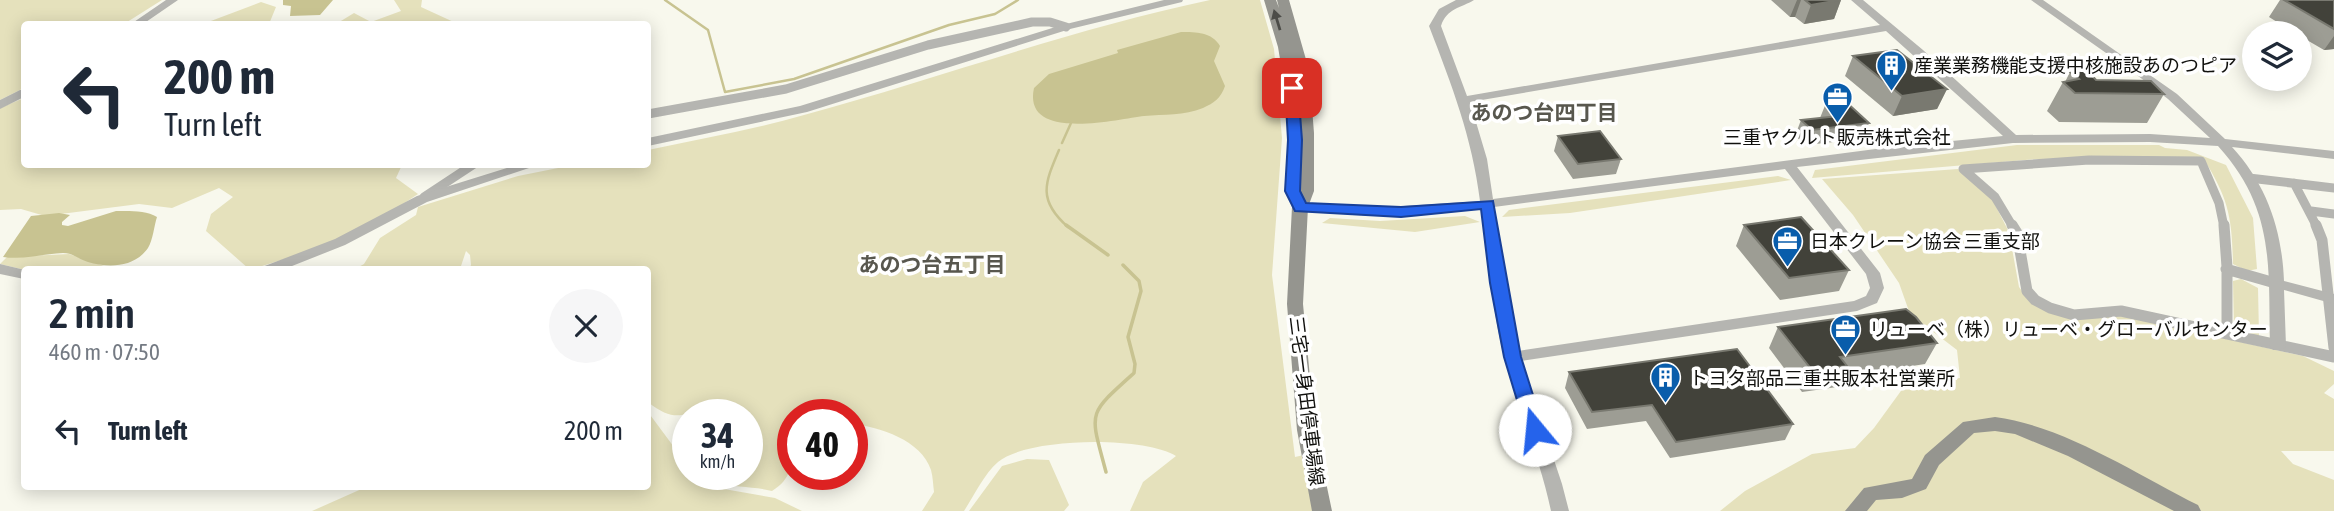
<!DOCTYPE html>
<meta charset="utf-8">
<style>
:root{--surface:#fff;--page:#f6f6f7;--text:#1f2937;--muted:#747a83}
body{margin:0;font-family:"Asap Condensed","Noto Sans JP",sans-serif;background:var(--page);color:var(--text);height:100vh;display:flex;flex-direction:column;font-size:26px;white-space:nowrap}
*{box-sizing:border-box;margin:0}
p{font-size:23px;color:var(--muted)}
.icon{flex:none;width:38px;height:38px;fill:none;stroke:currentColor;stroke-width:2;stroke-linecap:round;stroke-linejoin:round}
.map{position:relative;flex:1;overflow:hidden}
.side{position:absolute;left:21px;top:266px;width:630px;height:224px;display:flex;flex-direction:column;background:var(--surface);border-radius:7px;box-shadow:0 4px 18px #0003}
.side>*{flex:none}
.guide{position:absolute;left:21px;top:21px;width:630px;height:147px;border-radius:7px;box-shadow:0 4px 18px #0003;background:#fff;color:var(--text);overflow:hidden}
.tools{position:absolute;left:2242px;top:21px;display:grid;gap:14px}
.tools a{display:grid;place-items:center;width:70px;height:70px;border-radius:50%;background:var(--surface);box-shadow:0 4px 18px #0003;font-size:35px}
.speed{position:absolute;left:672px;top:399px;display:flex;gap:14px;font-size:35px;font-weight:700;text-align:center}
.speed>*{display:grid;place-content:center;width:91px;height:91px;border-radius:50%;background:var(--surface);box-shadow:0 4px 18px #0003;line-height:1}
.speed small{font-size:18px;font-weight:400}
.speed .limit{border:10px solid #d22;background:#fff;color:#111}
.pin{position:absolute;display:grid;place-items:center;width:60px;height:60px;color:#fff;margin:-30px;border-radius:14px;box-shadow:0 4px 10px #0006}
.me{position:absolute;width:77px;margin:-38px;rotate:343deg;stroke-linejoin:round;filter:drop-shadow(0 0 5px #0008)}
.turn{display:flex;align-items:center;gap:24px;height:147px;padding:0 28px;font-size:32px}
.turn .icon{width:91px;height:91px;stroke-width:2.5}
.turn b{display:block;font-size:49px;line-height:60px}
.round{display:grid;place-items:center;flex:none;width:74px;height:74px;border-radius:37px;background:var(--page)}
.head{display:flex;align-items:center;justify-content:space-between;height:119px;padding:0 28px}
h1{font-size:42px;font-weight:600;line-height:52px}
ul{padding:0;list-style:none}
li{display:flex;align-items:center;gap:21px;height:91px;padding:0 28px}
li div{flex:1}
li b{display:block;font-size:26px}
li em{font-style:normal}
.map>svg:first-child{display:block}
</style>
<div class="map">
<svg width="2334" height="511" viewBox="0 0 2334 511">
<rect width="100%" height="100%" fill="#f8f8ed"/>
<path fill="#e5e1bc" d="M0,0H162L124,24H24V88L0,100Z
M394,0H422L421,7L458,24H336L354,13L371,22L401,11Z
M1210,0H1260L1274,49L1282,138L1272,275L1295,457L1304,455L1316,511H1130L1143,482L1176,456C1144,436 1028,437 998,462C984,474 974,496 964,511H922L934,492C933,485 933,477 931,470C921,440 880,427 852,424V415H793C793,443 800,475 772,491C753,486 734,488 716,482L711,475L747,474V415H730L729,403C698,393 689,436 648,402V270L469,269L471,265L470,255L466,251L460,269L353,270L364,264L380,238L416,215L418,207L518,176L573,165L648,164V150C700,139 753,130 804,115C940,78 1072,29 1210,0Z
M261,2L276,7L269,24H203Z
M24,98V164L402,165L396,178L418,194L364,230L314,250L252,269H249L206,231L211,214L233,197L219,188L172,208L139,204L45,216L21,209L0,210V108Z
M2017,145H2159L2165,148L2187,150L2226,165L2253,218L2257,269L2247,271L2233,264C2232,218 2229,199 2203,158L2037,159L1812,178L1815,170Z
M1958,169L1991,197L2009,232L2019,287L2028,299L2043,309L2125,316L2303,356L2334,371V384L2324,393L2334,399V451H2281L2293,464L2334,480V511H1720L1745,491L1812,454L1855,448L1874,428L1906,384L1960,378L1957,350L1910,314L1899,283L1853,215L1822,179Z
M1778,176L1791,180L1570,213L1502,217L1509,210Z
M1465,216L1480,222L1415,232L1322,223L1330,218L1380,221Z
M69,254L113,269L25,270L0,264L7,257Z
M2241,279L2258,288L2259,335L2255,338L2243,335L2234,329L2233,281Z
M648,412L688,466V474H694L701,485L775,498L802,511H312L366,487L648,486Z
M1027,459L1049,460L1069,505L1064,511H969L1002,466Z"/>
<path fill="#c8c391" d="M283,0H333L320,15L290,16L291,6L283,5Z
M1181,32C1196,32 1212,32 1220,46L1214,61L1225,86C1221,98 1214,103 1203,108C1184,116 1164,114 1144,116C1118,119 1022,143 1034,88L1049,74L1118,53L1117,50Z
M116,211C129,211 146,210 157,217C154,226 153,240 148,248C134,268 108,268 88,262C78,259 73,253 63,253C42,254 23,260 3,257L31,216L59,213L70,215L62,222V225L68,226Z"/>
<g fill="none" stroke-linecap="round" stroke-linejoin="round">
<path stroke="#c8c391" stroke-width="2.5" d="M665,0L708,30L725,92L794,79L949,25L995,14L1018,0
M1062,143L1071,123
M1059,150C1045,183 1037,200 1068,227"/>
<path stroke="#c8c391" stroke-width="3.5" d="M1066,225L1108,255
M1106,472C1090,411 1086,416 1134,373L1135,364L1128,337L1141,291L1139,281L1123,265"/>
<path stroke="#b5b5b1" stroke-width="9" d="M648,114L786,89L928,45L1032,22H1050L1066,27
M1963,169L1995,197L2013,227
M1963,169L2089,160L2201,161L2219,203L2224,227
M2249,178L2334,188
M2294,183L2317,227
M424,197L474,164
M2311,211L2334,214"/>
<path stroke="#b5b5b1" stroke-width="11" d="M2012,225L2017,233L2027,291L2035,300L2050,308L2074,315L2121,311L2334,357
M2224,225L2227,267V334
M2316,225L2322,240L2334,348
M2226,269L2275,283"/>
<path fill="#b5b5b1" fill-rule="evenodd" d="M166,0H178L143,24H131Z
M1164,0H1183L1182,2L1070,29L807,112L648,146V138L800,106L1062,25Z
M1456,0H1474C1461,8 1447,8 1441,26L1467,96L1880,25L1851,0H1863L1923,50L2016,135L2150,134L2210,138L2168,99L2133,72L2031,0H2043L2177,94L2225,139L2334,151V159L2232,147C2267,185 2282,230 2284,281L2334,294V304L2284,290L2286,346L2283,350H2273L2270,346C2268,267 2276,210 2218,146L2150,142L2013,143L1797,167L1880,273L1884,288L1877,303L1857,311L1521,361L1562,484L1569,511H1551C1540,458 1518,409 1504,357C1492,309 1488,258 1481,209L1373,216L1300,211L1293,207L1300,203L1373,208L1480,201C1472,137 1452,86 1429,26L1439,9ZM1886,31L2003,136L1891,147L1493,199L1487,159L1470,102ZM1785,169L1866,274L1870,288L1866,296L1854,301L1518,351L1505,283L1494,207Z
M20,90H24V97L0,109V100Z
M520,164H541L427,202L345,245L282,270H260L262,267L335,239L417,196Z
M0,264L25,270L24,279L0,274Z"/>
<path fill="#95958f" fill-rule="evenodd" d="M1264,0H1276L1279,8L1277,0H1289L1309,70L1314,133V191L1308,207L1303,304L1315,430L1332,511H1312L1297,430L1287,304L1292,207L1286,179L1288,127L1286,95L1278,47Z
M1995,417C2064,426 2136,474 2198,505L2201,511H2174L2068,456L2015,434L1995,431L1974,433L1939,465L1926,489L1902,498L1876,500L1867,511H1845L1864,488L1912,479L1925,455L1963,422Z"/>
</g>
<path fill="#9d9d94" d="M1771,0H1841L1834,19L1804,24L1795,17H1790Z
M2280,0H2334V49L2324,50L2300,36V33H2295L2269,17Z
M1853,56L1947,89L1937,109L1893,116L1845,76Z
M2070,72L2096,80L2164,94L2147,123L2059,122L2047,111L2063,82H2065Z
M1826,103L1869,123L1862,139L1806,145L1795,136L1801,120L1820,118Z
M1558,136L1621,159L1616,174L1573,179L1554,151Z
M1744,225L1849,270L1839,291L1780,300L1736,246Z
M1778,327L1937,343L1925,364L1842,377L1837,387L1802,392L1769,348Z
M1569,372L1793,424L1785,440L1670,458L1646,421L1587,429L1565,388Z"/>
<path fill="#797970" d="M1797,0H1801L1795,17H1790Z
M1841,0L1834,19L1804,24L1811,5Z
M2334,36V49L2324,50Z
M1947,89L1937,109L1893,116L1902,96Z"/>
<path fill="#42423a" stroke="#797970" stroke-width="2" d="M1805,0H1840L1811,5Z
M2284,0H2334V29Z
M1897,50L1947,89L1902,96L1853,56Z
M2087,70L2096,80L2151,81L2164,94L2075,93L2063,82L2079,79L2070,72Z
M1845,101L1869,123L1812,130L1801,120L1839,116L1826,103Z
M1600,131L1621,159L1578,164L1558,136Z
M1801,217L1849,270L1789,278L1744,225Z
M1906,309L1916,317L1937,343L1840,357L1847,366L1812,370L1778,327Z
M1737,349L1793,424L1676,442L1652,405L1592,412L1569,372Z"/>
<defs><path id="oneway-solid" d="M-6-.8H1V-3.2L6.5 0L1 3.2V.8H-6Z" transform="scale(1.75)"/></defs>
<use fill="#4c4c48" href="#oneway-solid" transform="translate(1277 20) rotate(-107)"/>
<path fill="#2563eb" stroke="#184099" stroke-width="2" d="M1292,83L1298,88L1302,140L1300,191L1306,203L1401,207L1493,201L1521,357L1544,430L1542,435H1529L1526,430L1504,357L1490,283L1481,209L1401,217L1295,211L1285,191L1288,140L1285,88Z"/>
<defs>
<symbol id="building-pin" viewBox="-11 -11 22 30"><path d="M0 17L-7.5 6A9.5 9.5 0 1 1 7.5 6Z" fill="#095dab" stroke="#fff"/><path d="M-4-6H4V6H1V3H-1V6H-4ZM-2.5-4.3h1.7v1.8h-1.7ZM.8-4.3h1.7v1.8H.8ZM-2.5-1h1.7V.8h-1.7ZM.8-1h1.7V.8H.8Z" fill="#fff"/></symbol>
<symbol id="office-pin" viewBox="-11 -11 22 30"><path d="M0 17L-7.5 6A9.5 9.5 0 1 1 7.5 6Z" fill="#095dab" stroke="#fff"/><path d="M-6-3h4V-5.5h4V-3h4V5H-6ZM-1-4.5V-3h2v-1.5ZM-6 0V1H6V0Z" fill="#fff"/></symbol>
</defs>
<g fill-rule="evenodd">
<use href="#building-pin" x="1874" y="48" width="35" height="47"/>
<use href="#office-pin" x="1820" y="80" width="35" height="47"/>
<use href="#office-pin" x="1770" y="224" width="35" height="47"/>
<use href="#office-pin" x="1828" y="312" width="35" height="47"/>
<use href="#building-pin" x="1648" y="360" width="35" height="47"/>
</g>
<g text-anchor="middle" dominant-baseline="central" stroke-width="7" stroke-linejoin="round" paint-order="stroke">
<g font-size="19" fill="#11110e" stroke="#fff" text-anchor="start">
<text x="1914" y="65">産業業務機能支援中核施設あのつピア</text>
<text x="1837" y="137" text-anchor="middle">三重ヤクルト販売株式会社</text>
<text x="1810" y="241">日本クレーン協会 三重支部</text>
<text x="1869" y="329">リューベ（株）リューベ・グローバルセンター</text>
<text x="1689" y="378">トヨタ部品三重共販本社営業所</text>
</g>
<g font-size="19" fill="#11110e" stroke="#fff">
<text transform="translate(1307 401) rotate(83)">三宅一身田停車場線</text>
</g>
<g font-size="21" font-weight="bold" fill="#58574e" stroke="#fff">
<text x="1544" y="112">あのつ台四丁目</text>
<text x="932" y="264">あのつ台五丁目</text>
</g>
</g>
</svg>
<div class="tools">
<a><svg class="icon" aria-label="layers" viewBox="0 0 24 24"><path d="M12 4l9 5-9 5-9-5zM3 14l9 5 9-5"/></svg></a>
</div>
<div class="speed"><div>34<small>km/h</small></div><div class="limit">40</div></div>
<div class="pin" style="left:1292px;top:88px;background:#d93025"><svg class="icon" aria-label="arrive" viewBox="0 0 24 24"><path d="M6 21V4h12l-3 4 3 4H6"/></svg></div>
<svg class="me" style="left:1535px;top:430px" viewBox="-20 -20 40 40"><circle r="19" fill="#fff"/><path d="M0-13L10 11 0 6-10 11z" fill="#2563eb"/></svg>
<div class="guide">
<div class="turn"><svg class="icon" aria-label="left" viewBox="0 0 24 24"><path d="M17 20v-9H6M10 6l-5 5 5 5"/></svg><div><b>200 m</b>Turn left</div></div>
</div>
<section class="side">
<div class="head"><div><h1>2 min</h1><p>460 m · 07:50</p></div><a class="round"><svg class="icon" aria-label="close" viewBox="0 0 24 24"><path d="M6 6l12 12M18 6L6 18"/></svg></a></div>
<ul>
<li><svg class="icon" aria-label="left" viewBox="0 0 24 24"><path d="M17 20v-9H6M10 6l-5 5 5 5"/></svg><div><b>Turn left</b></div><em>200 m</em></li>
</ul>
</section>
</div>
